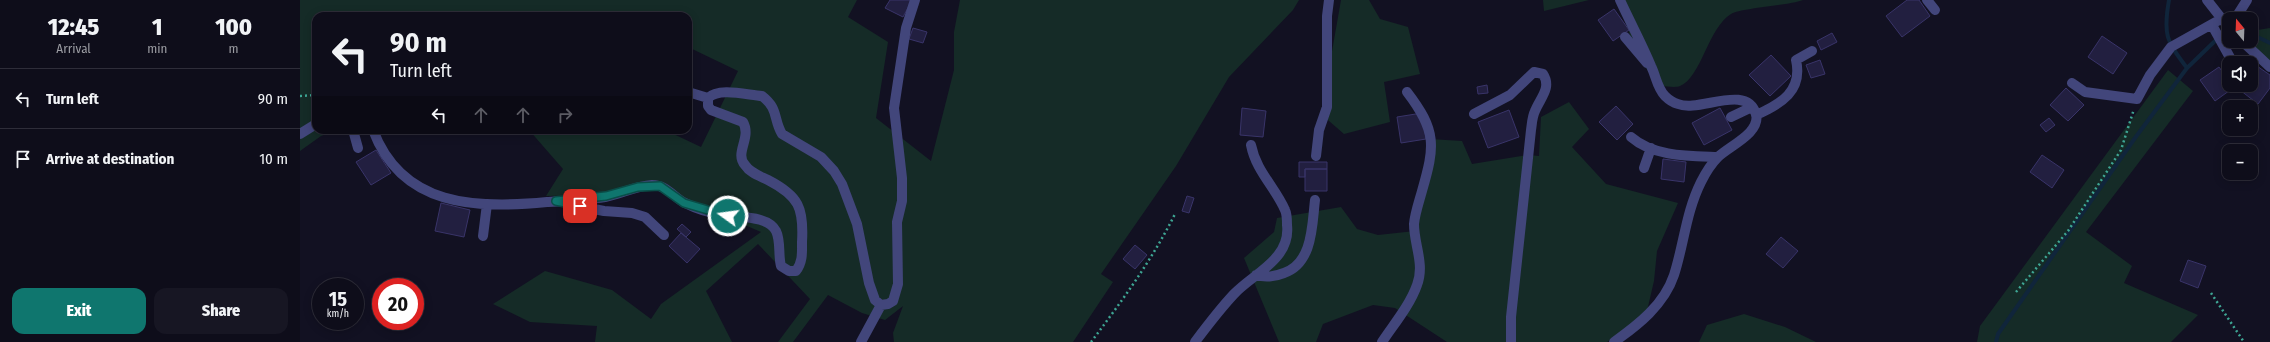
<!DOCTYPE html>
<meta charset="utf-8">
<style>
:root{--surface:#0e0d1a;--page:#171623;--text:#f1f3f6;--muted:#9b9ca2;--line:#2e2d39;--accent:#0f766e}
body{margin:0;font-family:"Fira Sans Condensed",sans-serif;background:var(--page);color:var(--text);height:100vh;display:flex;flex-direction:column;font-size:15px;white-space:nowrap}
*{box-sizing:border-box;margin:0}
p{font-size:13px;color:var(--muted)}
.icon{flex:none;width:22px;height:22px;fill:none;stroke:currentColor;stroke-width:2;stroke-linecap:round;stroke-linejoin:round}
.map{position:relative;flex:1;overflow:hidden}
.drawer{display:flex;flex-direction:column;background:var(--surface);width:300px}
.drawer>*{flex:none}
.banner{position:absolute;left:12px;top:12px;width:380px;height:122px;border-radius:12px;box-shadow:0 2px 10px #0003,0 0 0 1px var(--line);background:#0e0d1a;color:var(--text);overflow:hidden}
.needle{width:26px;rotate:341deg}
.buttons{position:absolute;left:1922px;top:12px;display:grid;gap:8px}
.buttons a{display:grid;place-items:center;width:36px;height:36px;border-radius:8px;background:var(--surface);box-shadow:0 2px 10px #0003,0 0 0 1px var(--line);font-size:20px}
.speed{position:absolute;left:12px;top:278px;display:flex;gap:8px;font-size:20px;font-weight:700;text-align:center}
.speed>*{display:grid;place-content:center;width:52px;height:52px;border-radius:50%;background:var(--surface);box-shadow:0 2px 10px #0003,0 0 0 1px var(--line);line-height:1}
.speed small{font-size:10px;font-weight:400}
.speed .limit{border:6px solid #d22;background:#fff;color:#111}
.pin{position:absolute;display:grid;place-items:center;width:34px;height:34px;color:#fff;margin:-17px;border-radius:8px;box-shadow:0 2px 6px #0006}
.me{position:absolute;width:44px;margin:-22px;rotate:284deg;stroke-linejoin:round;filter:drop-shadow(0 0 3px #0008)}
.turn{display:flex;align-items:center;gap:14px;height:84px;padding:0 12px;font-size:18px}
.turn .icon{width:52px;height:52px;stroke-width:2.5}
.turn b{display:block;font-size:28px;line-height:34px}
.lanes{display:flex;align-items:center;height:38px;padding:0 12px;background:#0003;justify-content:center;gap:20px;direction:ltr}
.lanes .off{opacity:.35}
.eta{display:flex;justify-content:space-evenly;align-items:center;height:68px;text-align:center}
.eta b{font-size:24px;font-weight:800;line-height:28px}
.cta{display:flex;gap:8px;margin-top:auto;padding:8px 12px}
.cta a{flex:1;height:46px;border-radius:12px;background:var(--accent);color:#fff;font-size:16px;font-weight:800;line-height:46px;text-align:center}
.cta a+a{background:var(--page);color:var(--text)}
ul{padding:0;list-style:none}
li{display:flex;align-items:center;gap:12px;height:60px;padding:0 12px;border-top:1px solid var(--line)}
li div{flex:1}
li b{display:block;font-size:15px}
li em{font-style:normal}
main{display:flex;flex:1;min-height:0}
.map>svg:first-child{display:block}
</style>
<main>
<section class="drawer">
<div class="eta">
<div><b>12:45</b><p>Arrival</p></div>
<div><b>1</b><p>min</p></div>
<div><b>100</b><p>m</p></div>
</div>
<ul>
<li><svg class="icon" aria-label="left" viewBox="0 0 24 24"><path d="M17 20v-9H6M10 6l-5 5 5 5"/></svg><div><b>Turn left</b></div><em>90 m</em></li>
<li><svg class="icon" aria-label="arrive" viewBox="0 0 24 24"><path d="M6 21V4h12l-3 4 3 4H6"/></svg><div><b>Arrive at destination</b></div><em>10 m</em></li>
</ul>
<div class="cta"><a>Exit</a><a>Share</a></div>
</section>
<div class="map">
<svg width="1970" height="342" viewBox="0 0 1970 342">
<rect width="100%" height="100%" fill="#121122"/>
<path fill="#152b27" d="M0,0H557L548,17L588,42L576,118L631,161L654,70V32L660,0H999L993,10L929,77L876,166L801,274L813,282L773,342H594L593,333L603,306L585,320L562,313L528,295L493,342H478L510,299L458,244L406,291L432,342H295L297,326L230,322L193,304L245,271L312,290L351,319L361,304L461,232L363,190L309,195L246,196L263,169L229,130H365L401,147L438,71L388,47V16H16V130H37L21,136L0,151Z
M1041,0H1069L1080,19L1108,27L1120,74L1084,82L1090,122L1044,134L1021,114Z
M1243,0H1289L1244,11Z
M1318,0H1503C1486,6 1441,8 1431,14C1408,28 1401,78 1380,86C1375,88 1367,86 1361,86L1338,59Z
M1970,28V68L1948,41H1951V31Z
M1868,70L1893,91L1786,232L1832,266L1824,283L1898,315L1871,342H1677L1680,326Z
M1269,102L1289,129L1272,147L1306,184L1378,203L1357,251L1354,281L1347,311L1342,317L1307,342H1147L1095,308L1073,305L1023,324L1016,342H979L944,258L974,232L977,218L1041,207L1057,229L1078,235L1115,231L1130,139L1162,141L1172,164L1228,155L1239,156L1241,117Z
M1444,314L1485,327L1516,342H1399L1407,325Z"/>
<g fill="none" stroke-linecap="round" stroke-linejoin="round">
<path stroke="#10253b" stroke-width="4" d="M1869,0C1863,34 1866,41 1887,68
M1951,34L1970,43
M1696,342L1698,334L1835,138L1887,68L1915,41"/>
</g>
<path fill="#221f40" stroke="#393469" d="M590,0H612L603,17L585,8Z
M1607,0H1619L1630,16L1602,37L1586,16Z
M1314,9L1329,30L1313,41L1298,20Z
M613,28L627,32L623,43L609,39Z
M1532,33L1537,42L1521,50L1517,41Z
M1802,36L1827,53L1813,74L1788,57Z
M1471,55L1491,76L1470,96L1449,75Z
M1520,60L1525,74L1511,78L1506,65Z
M1954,64L1970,75V88L1958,104L1936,87L1938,85H1951V68Z
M1919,67L1929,81V85L1933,88L1915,101L1900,80Z
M1187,85L1188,93L1178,94L1177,87Z
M1766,88L1784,105L1768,121L1750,105Z
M1316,106L1333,124L1317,140L1299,122Z
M942,108L966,111L963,137L940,135Z
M1420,108L1432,130L1404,145L1392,123Z
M1209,110L1219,137L1188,148L1178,122Z
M1122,113L1126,139L1101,143L1097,117Z
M1749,118L1755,125L1746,132L1740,125Z
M76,150L91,173L71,185L56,162Z
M1742,155L1764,170L1752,188L1730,172Z
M1363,159L1386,162L1384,182L1361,179Z
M999,162H1027V169H1005V177H999Z
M1005,169H1027V191H1005Z
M887,196L894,198L889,213L882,211Z
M141,203L170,210L164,237L135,231Z
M382,224L391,232L386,237L377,229Z
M381,233L400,249L387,263L369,246Z
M1481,237L1498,251L1483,268L1466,254Z
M835,245L847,255L835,269L823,259Z
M1888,260L1906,266L1898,288L1880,281Z"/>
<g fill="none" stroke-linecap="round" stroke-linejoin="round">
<path stroke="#3ea694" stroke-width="2.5" stroke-dasharray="2 3" stroke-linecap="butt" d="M0,96L16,95
M1716,292L1768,231L1821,150L1834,109
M1911,293L1944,342
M791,342C822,301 852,260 875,214"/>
<path stroke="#42467b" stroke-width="10" d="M1627,0L1635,10
M1907,0L1929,28
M1935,19L1947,0
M1912,25L1933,63
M1325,37L1347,63
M1942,41L1970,67
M1772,83L1785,92L1837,99L1850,75L1871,47L1921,19
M388,92L408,98
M1174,114L1210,95L1234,72L1243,74C1252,88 1240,98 1235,111C1232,117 1232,124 1231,130L1211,317V342
M1456,115C1481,104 1503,91 1496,60L1512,51
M1431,117L1452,107
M53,130L58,148
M73,130C102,207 176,209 247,202C266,201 286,200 305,197C321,194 335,186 352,185C367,185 373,197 385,203C397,209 410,213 423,215C438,218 468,215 476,231C481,241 478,255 481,266L489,271H496C503,262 502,252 502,242C504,208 499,196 468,180C460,176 450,173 445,165C434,153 452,138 443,122L411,110L408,106V98C419,87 447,95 462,96C479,109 473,119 482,134L521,157L534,171L542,184L557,224L569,283L575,300L581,305L588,304L593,301L598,284L597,222L602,201V178L594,108L606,28L615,0
M0,134L16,124
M1331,137C1354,157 1389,156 1418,157
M1016,156L1019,130L1027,107V16L1029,0
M1344,168L1351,148
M268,204L304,211L332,213L345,217L364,235
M183,236L187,204
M956,275C966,278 974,277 984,273C1013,263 1012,225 1015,200
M561,342L581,305
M895,342C907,326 920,309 934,294C954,273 991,259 987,225C987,220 987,214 985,210C975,187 956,171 951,145
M1082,342C1094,324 1110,305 1117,285C1125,264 1114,245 1114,224C1115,213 1119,202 1122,191C1135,146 1137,131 1107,92
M1314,342C1338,325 1364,305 1374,275C1384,244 1386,212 1401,182C1405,174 1411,164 1418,157C1429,146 1461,133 1456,114C1446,83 1399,113 1378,104C1374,103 1368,99 1365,96C1357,88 1356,76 1351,66C1342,44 1330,22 1320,0"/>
</g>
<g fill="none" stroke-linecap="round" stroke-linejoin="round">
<defs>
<path id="route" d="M280,206L256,201L306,196L338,187L360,186L384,203L428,216"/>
</defs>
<use href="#route" stroke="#0a4d48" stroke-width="10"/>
<use href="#route" stroke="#0f766e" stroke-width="7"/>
</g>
</svg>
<div class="buttons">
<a><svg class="needle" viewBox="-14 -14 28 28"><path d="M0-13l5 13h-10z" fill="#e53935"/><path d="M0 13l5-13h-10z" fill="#9b9ca2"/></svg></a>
<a><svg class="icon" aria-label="sound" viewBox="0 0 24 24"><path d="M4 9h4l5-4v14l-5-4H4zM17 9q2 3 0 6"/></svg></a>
<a>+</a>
<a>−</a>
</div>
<div class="speed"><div>15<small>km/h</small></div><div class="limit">20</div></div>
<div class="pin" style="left:280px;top:206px;background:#d93025"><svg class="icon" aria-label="arrive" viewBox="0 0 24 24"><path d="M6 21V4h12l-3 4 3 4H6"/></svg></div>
<svg class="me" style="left:428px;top:216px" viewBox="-20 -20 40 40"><circle r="17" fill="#0f766e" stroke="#fff" stroke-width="3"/><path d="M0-11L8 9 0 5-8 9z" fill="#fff"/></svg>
<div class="banner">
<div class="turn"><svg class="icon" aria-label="left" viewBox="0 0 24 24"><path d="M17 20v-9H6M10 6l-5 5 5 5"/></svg><div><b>90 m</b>Turn left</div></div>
<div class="lanes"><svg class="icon" aria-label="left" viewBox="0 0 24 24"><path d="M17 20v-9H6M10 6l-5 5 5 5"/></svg><svg class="icon off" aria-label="ahead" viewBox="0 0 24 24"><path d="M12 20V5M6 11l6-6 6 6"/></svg><svg class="icon off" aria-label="ahead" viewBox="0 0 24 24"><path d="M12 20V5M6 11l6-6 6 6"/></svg><svg class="icon off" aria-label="right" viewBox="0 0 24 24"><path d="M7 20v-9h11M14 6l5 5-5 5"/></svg></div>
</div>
</div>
</main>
